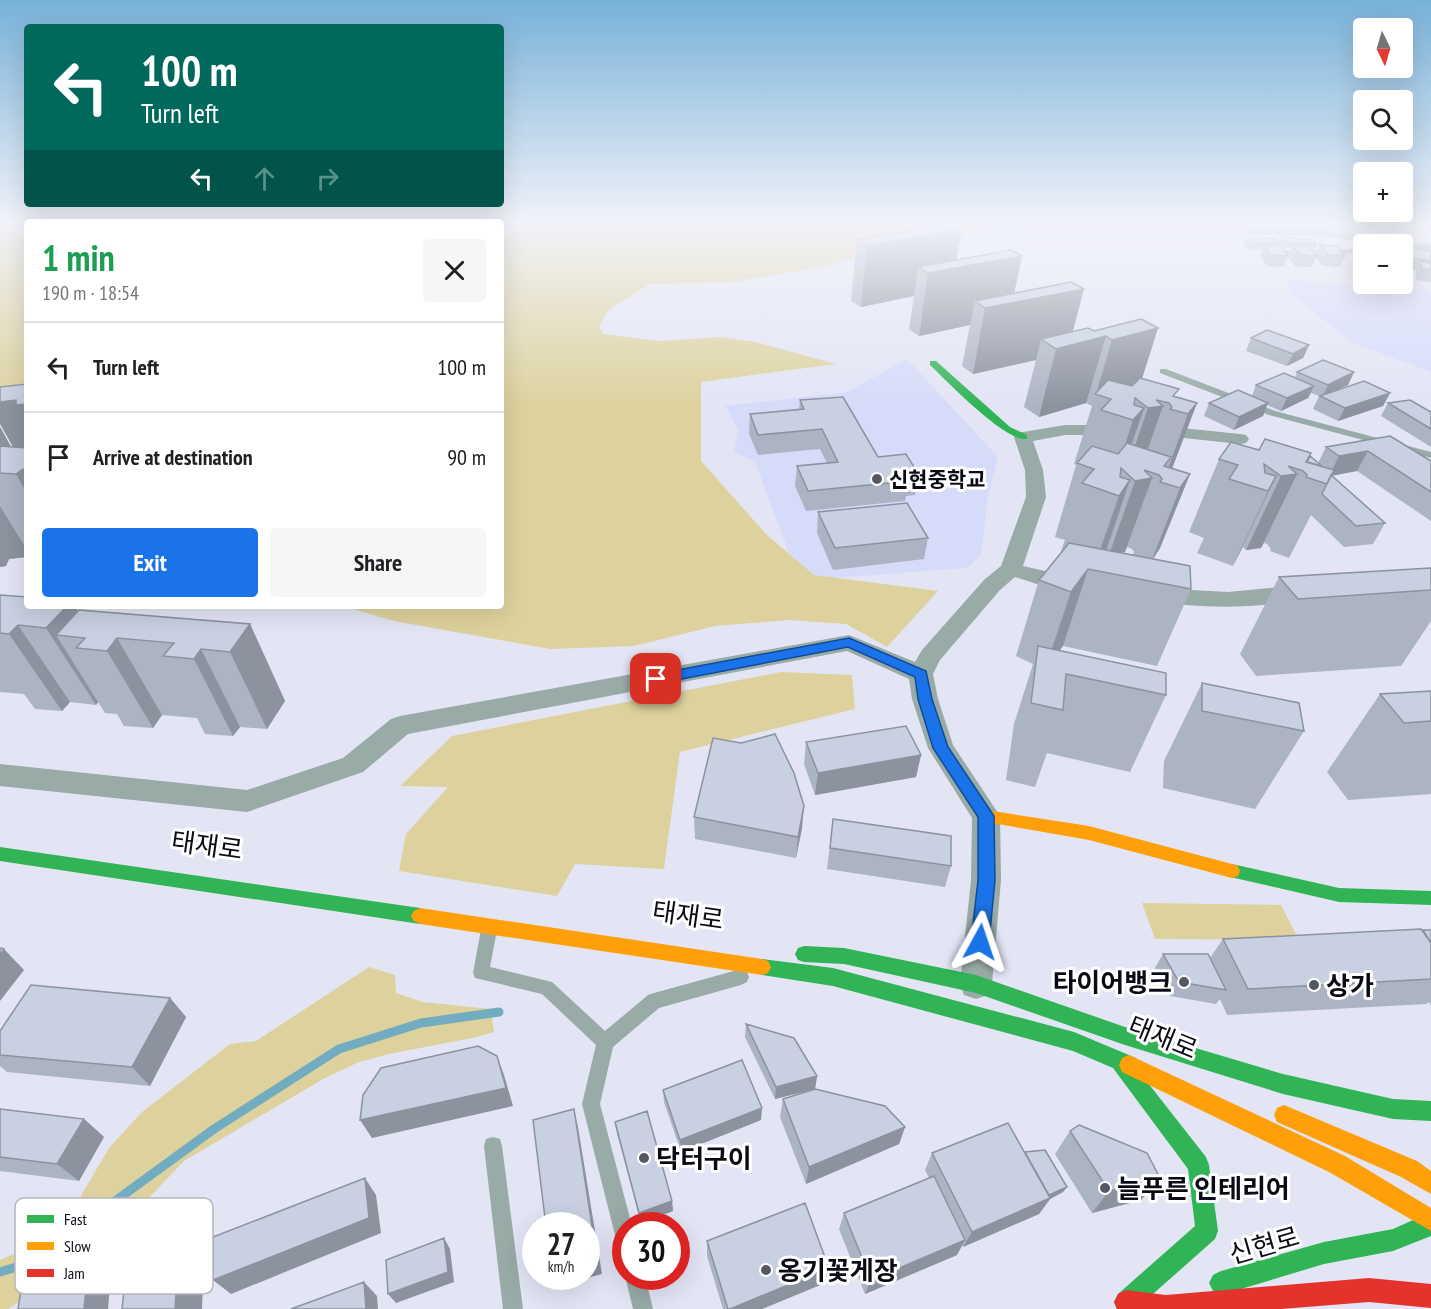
<!DOCTYPE html>
<meta charset="utf-8">
<style>
:root{--surface:#fff;--page:#f6f6f6;--text:#202124;--muted:#757577;--line:#e0e0e0;--accent:#1a73e8}
body{margin:0;font-family:"PT Sans Narrow","Noto Sans KR",sans-serif;background:var(--page);color:var(--text);height:100vh;display:flex;flex-direction:column;font-size:22px;white-space:nowrap}
*{box-sizing:border-box;margin:0}
p{font-size:20px;color:var(--muted)}
.icon{flex:none;width:33px;height:33px;fill:none;stroke:currentColor;stroke-width:2;stroke-linecap:round;stroke-linejoin:round}
.map{position:relative;flex:1;overflow:hidden}
.panel{position:absolute;left:24px;top:219px;width:480px;height:390px;display:flex;flex-direction:column;background:var(--surface);border-radius:6px;box-shadow:0 6px 24px #0002}
.panel>*{flex:none}
.hud{position:absolute;left:24px;top:24px;width:480px;height:183px;border-radius:6px;box-shadow:0 6px 24px #0002;background:#00695c;color:#fff;overflow:hidden}
.needle{width:39px;rotate:175deg}
.buttons{position:absolute;left:1353px;top:18px;display:grid;gap:12px}
.buttons a{display:grid;place-items:center;width:60px;height:60px;border-radius:6px;background:var(--surface);box-shadow:0 6px 24px #0002;font-size:30px}
.speed{position:absolute;left:522px;top:1212px;display:flex;gap:12px;font-size:30px;font-weight:700;text-align:center}
.speed>*{display:grid;place-content:center;width:78px;height:78px;border-radius:50%;background:var(--surface);box-shadow:0 6px 24px #0002;line-height:1}
.speed small{font-size:15px;font-weight:400}
.speed .limit{border:9px solid #d22;background:#fff;color:#111}
.pin{position:absolute;display:grid;place-items:center;width:51px;height:51px;color:#fff;margin:-26px;border-radius:12px;box-shadow:0 3px 9px #0006}
.me{position:absolute;width:66px;margin:-33px;rotate:5deg;stroke-linejoin:round;filter:drop-shadow(0 0 4px #0008)}
.turn{display:flex;align-items:center;gap:21px;height:126px;padding:0 18px;font-size:27px}
.turn .icon{width:78px;height:78px;stroke-width:2.5}
.turn b{display:block;font-size:42px;line-height:51px}
.lanes{display:flex;align-items:center;height:57px;padding:0 18px;background:#0003;justify-content:center;gap:30px;direction:ltr}
.lanes .off{opacity:.35}
.round{display:grid;place-items:center;flex:none;width:63px;height:63px;border-radius:6px;background:var(--page)}
.headline{display:flex;align-items:center;justify-content:space-between;height:102px;padding:0 18px}
h1{font-size:36px;font-weight:700;line-height:45px;color:#1e9e55}
.action{display:flex;gap:12px;margin-top:auto;padding:12px 18px}
.action a{flex:1;height:69px;border-radius:6px;background:var(--accent);color:#fff;font-size:24px;font-weight:700;line-height:69px;text-align:center}
.action a+a{background:var(--page);color:var(--text)}
ul{padding:0;list-style:none}
li{display:flex;align-items:center;gap:18px;height:90px;padding:0 18px;border-top:2px solid var(--line)}
li div{flex:1}
li b{display:block;font-size:22px}
li em{font-style:normal}
.map>svg:first-child{display:block}
</style>
<div class="map">
<svg width="1431" height="1309" viewBox="0 0 1431 1309">
<rect width="100%" height="100%" fill="#e3e5f5"/>
<path fill="#d6dbfa" d="M1290,280L1431,290V372L1353,343L1288,292Z
M907,359L998,457L988,496L981,554L967,568L807,580L794,566L755,462L734,452L738,429L725,406L847,392Z"/>
<path fill="#ddd29d" d="M0,224H27V404L0,410Z
M501,224H1041L1011,226L934,237L825,266L733,282L649,284L608,311L599,327L603,334L659,341L721,337L756,342L836,364L701,382V461L767,535L814,575L938,591L887,647L846,624L789,620L715,626L634,646L550,649L394,621L343,606H501Z
M781,672L852,675L855,709L680,752L664,869L575,864L557,896L399,871L406,834L448,787L400,786L452,736Z
M1142,903L1281,905L1299,940L1155,939Z
M369,967L395,975L396,993L423,1002L491,1009L494,1032L477,1037L389,1054L359,1062L325,1078L184,1161L100,1249L8,1309H0V1260L32,1246L69,1216L109,1148L142,1112L230,1044L256,1041Z"/>
<g fill="none" stroke-linecap="round" stroke-linejoin="round">
<path stroke="#71acc1" stroke-width="9" d="M0,1272L30,1263L214,1129L339,1049L421,1023L499,1012"/>
<path fill="#98aba6" fill-rule="evenodd" d="M1264,224H1271L1281,231L1276,232Z
M1364,249V253L1280,255L1277,253L1280,251Z
M1160,369H1166L1275,411L1431,452V458L1269,415L1160,373Z
M489,923L495,925L497,930L490,967L552,982L605,1031L648,995L654,993L741,969L747,972L749,977L747,982L741,985L659,1008L613,1047L600,1104L632,1226H626V1249L619,1246L616,1239L582,1104L596,1045L542,994L475,978L473,973L481,930L483,925Z
M493,1137L500,1139L502,1146L523,1309H503L484,1146L486,1139Z
M626,1274V1276H645L653,1309H633L625,1276Z"/>
<path fill="#98aba6" fill-rule="evenodd" d="M1251,227L1327,229L1431,245V253L1402,248V244H1377L1327,237L1247,234L1245,231Z
M1065,425H1118L1124,426L1127,430L1124,434L1118,435H1065L1033,441L1043,470L1046,497L1023,566L1080,579L1083,584L1080,589C1059,594 1035,583 1015,577L1000,590L940,660L933,674L938,699L953,745L1000,816L1001,880L992,984L988,995L976,999L964,995L960,984L971,880L972,818L928,748L912,699L909,679L847,651L408,734L363,772L247,812L0,786V764L247,790L343,758L391,719L400,716L849,635L915,662L922,650L984,580L1001,566L1026,497L1025,470L1014,437L1017,433Z
M1153,425L1240,434L1246,435L1249,439L1246,443L1240,444L1147,434L1144,430L1147,426Z
M1301,585L1309,587L1312,592L1309,597C1258,610 1205,608 1154,602L1146,600L1143,595L1146,590L1154,588L1228,592Z"/>
<path fill="#30b455" fill-rule="evenodd" d="M930,361H936L1010,427L1027,435V439C1005,442 947,381 930,365Z
M0,847L420,908L426,911L429,916L426,921L420,924L0,861Z
M1232,864L1339,888L1431,891V905L1339,902L1226,876L1224,871L1226,866Z
M804,946L844,948L976,975L1125,1027L1283,1074L1393,1099L1431,1101V1121L1393,1119L1283,1094L1125,1045L976,993L844,964L804,962L798,960L795,954L798,948Z
M762,959L833,968L1074,1032L1136,1058L1139,1065L1137,1069L1206,1157L1209,1165L1218,1231L1215,1239L1136,1309H1117L1114,1302L1118,1294L1195,1226L1188,1169L1113,1068L1073,1051L833,986L762,975L756,973L753,967L756,961Z
M1431,1212V1236L1393,1251L1324,1264L1221,1295L1213,1291L1209,1283L1213,1275L1221,1271L1324,1242L1393,1229Z"/>
<path fill="#ff9f0a" fill-rule="evenodd" d="M986,810L1089,826L1232,864L1238,866L1240,871L1238,876L1232,878L1089,840L986,822L980,821L978,816L980,811Z
M420,908L762,959L768,961L771,967L768,973L762,975L420,924L414,921L411,916L414,911Z
M1129,1055L1345,1156L1431,1208V1231L1329,1172L1122,1072L1119,1065L1122,1058Z
M1284,1105L1417,1161L1431,1171V1194L1401,1177L1277,1122L1274,1115L1277,1108Z"/>
<path fill="#e5322d" fill-rule="evenodd" d="M1369,1278L1431,1284V1308L1369,1302L1281,1309H1117L1114,1302L1118,1294L1126,1290L1166,1295Z"/>
</g>
<path fill="#acb3c2" fill-rule="evenodd" d="M1236,224H1258L1257,227H1240Z
M1292,224H1401L1398,230H1384L1377,226L1375,229L1340,230L1332,224V226L1297,227Z
M1402,224H1423L1410,227Z
M1282,237L1317,244L1315,250L1312,249L1316,255L1320,245L1345,256L1340,267L1323,266L1316,258L1312,267L1295,266L1288,256L1292,248L1282,247L1280,243L1278,246L1288,256L1284,267L1267,266L1260,256L1263,249L1250,250L1243,246L1245,240L1280,243Z
M857,240L956,260L1022,256L1014,294L1072,332L1158,328L1142,379L1177,397L1197,403L1172,468L1190,474L1160,548L1153,559L1191,589L1157,666L1063,646L1059,651L1166,695L1130,772L1047,753L1035,787L1006,780L1014,724L1033,664L1016,656L1039,580L1060,554L1065,540L1055,537L1076,465L1074,464L1092,406L1086,403L1039,417L1024,407L1036,360L973,374L962,366L970,325L919,336L909,329L914,296L861,307L851,301ZM1127,547L1132,549L1134,552L1133,555L1119,553L1125,552Z
M1364,247V273L1356,272V266Z
M1402,247L1431,251V282L1416,280V271L1412,270L1407,280L1402,279Z
M1251,338L1309,345L1303,358L1287,366L1246,351Z
M1297,372H1354L1348,385L1334,391L1390,393L1383,406L1338,421L1313,409L1319,396L1311,393L1308,398L1281,411L1267,405L1263,416L1234,430L1204,416L1209,403L1252,396L1256,385L1295,377Z
M27,384V557L9,559L6,566L0,567V427L11,447H13Z
M800,400L878,457L919,475L915,495L906,496L905,501L806,511L795,486L797,466L827,463L820,449L758,455L749,434L750,414L799,410Z
M1388,403L1431,412V447L1381,416Z
M1390,436L1431,461V521L1357,471L1332,476L1385,523L1373,544L1344,547L1311,515L1289,558L1270,551L1271,549L1267,544L1264,543L1261,548L1246,550L1243,547L1233,566L1197,553L1204,538L1189,532L1219,459L1259,450L1310,456L1318,463L1326,447Z
M818,512L928,538L924,559L833,570L817,533Z
M1431,568V621L1401,666L1256,676L1240,654L1279,577Z
M0,595L27,606H75L78,611L250,624L285,701L267,729L240,727L233,736L205,734L197,718L162,715L153,728L124,726L117,714L105,713L98,702L96,705L70,702L62,711L35,709L24,694L0,692Z
M1202,683L1304,731L1255,809L1163,788L1164,761Z
M1431,691V794L1348,800L1327,772L1380,694Z
M806,742L921,755L916,777L815,795L804,764Z
M694,817L802,828L796,858L695,839Z
M833,819L951,866L945,887L827,869Z
M1423,930H1431V1006L1429,1002L1426,1004L1227,1015L1220,999L1216,1004L1170,996L1155,968L1163,954L1210,958L1223,939Z
M170,998L186,1017L150,1086L7,1072L0,1066V1031Z
M746,1024L817,1076L815,1089L775,1099L745,1037Z
M663,1090L761,1120L681,1152L664,1102Z
M783,1099L905,1127L899,1144L806,1184L780,1117Z
M0,1109L84,1119L104,1137L79,1181L0,1171Z
M615,1122L672,1201L673,1211L641,1223L617,1134Z
M1070,1131L1141,1200L1092,1213L1055,1154Z
M1025,1152L1067,1187L1063,1192L1050,1199L1039,1214L963,1247L962,1245L957,1255L865,1294L839,1229L844,1213L929,1178L925,1170L932,1153Z
M707,1241L825,1283L762,1309H723L707,1256Z"/>
<path fill="#8c929e" d="M1412,224H1423L1410,227Z
M962,229L955,268L1022,256L1012,303L1084,289L1069,346L1106,336L1086,403L1039,417L1056,349L1041,339L1036,360L973,374L985,308L975,301L970,325L919,336L928,273L918,267L914,296L861,307L867,246Z
M1158,328L1137,394L1111,399L1096,394L1112,340Z
M1309,345L1303,358L1287,366L1293,354Z
M1354,372L1348,385L1322,397L1328,385Z
M1314,386L1308,398L1281,411L1287,398Z
M1390,393L1383,406L1338,421L1345,408Z
M16,400L27,404V470H26L0,424V402Z
M1197,403L1170,474L1163,482L1188,414Z
M1268,403L1263,416L1234,430L1239,417Z
M1163,406L1138,477L1126,472L1148,408Z
M1144,408L1123,470L1121,468L1110,492L1133,420Z
M0,427L22,466L0,469Z
M1368,451L1357,471L1329,476L1339,456Z
M23,469L27,477V493L16,474Z
M1190,474L1160,548L1151,562L1180,488Z
M1297,474L1261,548L1246,550L1281,476Z
M1276,476L1241,550L1233,566L1268,491Z
M1152,478L1125,552L1109,555L1135,481Z
M1130,480L1105,554L1093,570L1119,496Z
M0,506L27,550V557L9,559L6,566L0,567Z
M1088,569L1063,646L1045,669L1071,592Z
M67,606H75L101,650L85,638L56,635L98,702L96,705L46,628Z
M250,624L285,701L267,729L230,652Z
M18,625L70,702L62,711L9,634Z
M117,638L162,715L153,728L107,651Z
M201,649L240,727L233,736L194,659Z
M921,755L916,777L815,795L818,773Z
M804,806L802,828L796,858L798,837Z
M4,949L24,970L0,1001V955Z
M170,998L186,1017L150,1086L132,1067Z
M497,1056L504,1075L513,1106L372,1138L360,1120Z
M817,1076L815,1089L775,1099L776,1087Z
M762,1108L761,1120L681,1152L680,1140Z
M574,1109L578,1127L602,1274L558,1286L554,1276H586V1262Z
M84,1119L104,1137L79,1181L57,1164Z
M905,1127L899,1144L806,1184L809,1167Z
M365,1178L376,1195L381,1233L231,1294L213,1280Z
M1160,1178L1141,1200L1092,1213L1109,1191Z
M1067,1187L1063,1192L1050,1199L1039,1214L963,1247L972,1232Z
M672,1201L673,1211L641,1223L639,1213Z
M444,1238L450,1249L454,1282L396,1303L388,1294Z
M965,1240L957,1255L865,1294L871,1280Z
M89,1260L111,1274L108,1309H84Z
M178,1263L203,1282L202,1309H175Z
M829,1268L825,1283L762,1309H730Z
M364,1282L377,1296L378,1309H366Z"/>
<path fill="#c8d0e1" stroke="#8c929e" stroke-width="1.5" d="M948,224H952L962,229L867,246L857,240Z
M1282,237L1314,240L1317,244L1284,242Z
M1272,238L1280,243L1252,245L1245,240Z
M1264,245L1281,246L1288,256L1271,255Z
M1293,245L1309,246L1317,256L1300,255Z
M1320,245L1337,246L1345,256L1328,255Z
M1402,247L1431,251V261L1402,257Z
M1011,250L1022,256L928,273L918,267Z
M1361,255H1364V261H1361Z
M1402,261L1413,263V269L1402,267Z
M1421,261L1431,263V270L1421,268Z
M1071,282L1084,289L985,308L975,301Z
M1141,319L1158,328L1112,340L1106,336L1056,349L1041,339L1088,328L1094,331Z
M1267,330L1309,345L1293,354L1251,338Z
M1323,360L1354,372L1328,385L1297,372Z
M1284,373L1314,386L1287,398L1256,385Z
M1140,378L1179,389L1173,396L1197,403L1188,414L1170,409L1172,407L1169,403L1156,400L1163,406L1148,408L1135,398L1134,405L1144,408L1133,420L1101,410L1111,399L1095,394L1108,380L1132,386Z
M1364,381L1390,393L1345,408L1320,396Z
M27,384V404L16,405V400L0,402V387Z
M1238,390L1268,403L1239,417L1209,403Z
M843,397L878,457L906,454L919,475L906,476L909,481L808,491L797,466L838,462L822,429L758,435L750,414L804,409L800,400Z
M1410,400L1431,412V429L1388,403Z
M1390,436L1431,461V492L1368,451L1339,456L1326,447Z
M1265,439L1311,453L1306,462L1334,470L1327,484L1306,477L1307,475L1303,471L1288,466L1297,474L1281,476L1264,464L1265,473L1276,476L1268,491L1229,479L1238,465L1219,459L1231,442L1259,450Z
M1127,443L1171,457L1164,466L1190,474L1180,488L1160,482L1162,479L1159,475L1144,470L1152,478L1135,481L1121,468L1120,477L1130,480L1119,496L1082,483L1094,469L1077,463L1092,446L1118,454Z
M0,446L27,448V470L23,469L16,474L0,473Z
M1310,456L1322,466L1307,462Z
M1331,475L1385,523L1356,526L1322,494Z
M907,503L928,538L835,548L818,512Z
M1069,543L1190,566L1191,589L1088,569L1071,592L1039,580Z
M1431,568V590L1298,599L1279,577Z
M0,595L27,597V606H67L46,628L18,625L9,634L0,633Z
M79,610L250,624L230,652L201,649L194,659L163,656L174,643L117,638L107,651L76,648L85,638L56,635Z
M1038,646L1166,673V695L1066,674L1063,710L1031,703Z
M1202,683L1299,703L1304,731L1202,711Z
M1431,691V721L1404,723L1380,694Z
M906,726L921,755L818,773L806,742Z
M775,734L794,773L804,806L798,837L694,817L713,738L741,743Z
M833,819L951,836V866L830,848Z
M1421,929L1431,943V979L1248,989L1223,939Z
M1423,930H1431V943Z
M0,948L4,949L0,955Z
M1163,954H1208L1226,990L1179,982Z
M31,985L170,998L132,1067L0,1055V1031Z
M746,1024L794,1038L817,1076L776,1087Z
M478,1046L497,1056L506,1088L360,1120L363,1095L381,1068Z
M742,1060L762,1108L680,1140L663,1090Z
M815,1089L885,1106L905,1127L809,1167L783,1099Z
M0,1109L84,1119L57,1164L0,1157Z
M574,1109L597,1259L586,1262V1226H546L533,1120Z
M647,1111L672,1201L639,1213L615,1122Z
M1008,1123L1050,1198L972,1232L932,1153Z
M1079,1125L1147,1153L1160,1178L1109,1191L1070,1131Z
M1045,1150L1067,1187L1049,1195L1025,1152Z
M934,1176L965,1240L871,1280L844,1213Z
M365,1178L369,1218L213,1280V1237Z
M805,1203L829,1268L730,1309H728L707,1241Z
M444,1238L448,1272L388,1294L386,1260Z
M89,1260L84,1309H18L22,1283Z
M178,1263L175,1309H122L125,1281Z
M364,1282L366,1309H291Z"/>
<linearGradient id="sky" x2="0" y2="1"><stop stop-color="#78b1d8"/><stop offset="0.55" stop-color="#f2f3fa"/><stop offset="1" stop-color="#f2f3fa" stop-opacity="0"/></linearGradient>
<rect width="1431" height="407" fill="url(#sky)"/>
<path fill="#1a73e8" stroke="#114b97" stroke-width="1.5" d="M849,638L926,671L932,699L948,747L994,816L995,880L989,942L986,948L980,951L974,948L971,942L978,880V817L933,748L918,699L915,677L848,647L656,684L649,679L656,674Z"/>
<g fill="#565765" stroke="#fff" stroke-width="2">
<circle cx="877" cy="479" r="6"/>
<circle cx="1184" cy="982" r="6"/>
<circle cx="1314" cy="985" r="6"/>
<circle cx="644" cy="1158" r="6"/>
<circle cx="1105" cy="1188" r="6"/>
<circle cx="766" cy="1270" r="6"/>
</g>
<g text-anchor="middle" dominant-baseline="central" stroke-width="6" stroke-linejoin="round" paint-order="stroke">
<g font-size="21" font-weight="bold" fill="#0a0b17" stroke="#fff" text-anchor="start">
<text x="889" y="479">신현중학교</text>
</g>
<g font-size="26" fill="#0a0b17" stroke="#fff">
<text transform="translate(207 845) rotate(8)">태재로</text>
<text transform="translate(688 915) rotate(8)">태재로</text>
<text transform="translate(1163 1037) rotate(22)">태재로</text>
<text transform="translate(1264 1245) rotate(-16)">신현로</text>
</g>
<g font-size="26" font-weight="bold" fill="#0a0b17" stroke="#fff" text-anchor="start">
<text x="1172" y="982" text-anchor="end">타이어뱅크</text>
<text x="1326" y="985">상가</text>
<text x="656" y="1158">닥터구이</text>
<text x="1117" y="1188">늘푸른 인테리어</text>
<text x="778" y="1270">옹기꽃게장</text>
</g>
</g>
<rect x="15" y="1198" width="198" height="96" rx="9" fill="#fff" stroke="#b6b6b9" stroke-width="1.5"/>
<rect x="27" y="1215" width="27" height="8" fill="#30b455"/>
<rect x="27" y="1242" width="27" height="8" fill="#ff9f0a"/>
<rect x="27" y="1269" width="27" height="8" fill="#e5322d"/>
<g font-size="16" fill="#0a0b17">
<text x="64" y="1225">Fast</text>
<text x="64" y="1252">Slow</text>
<text x="64" y="1279">Jam</text>
</g>
</svg>
<div class="buttons">
<a><svg class="needle" viewBox="-14 -14 28 28"><path d="M0-13l5 13h-10z" fill="#e53935"/><path d="M0 13l5-13h-10z" fill="#757577"/></svg></a>
<a><svg class="icon" aria-label="search" viewBox="0 0 24 24"><circle cx="10" cy="10" r="6"/><path d="M15 15l6 6"/></svg></a>
<a>+</a>
<a>−</a>
</div>
<div class="speed"><div>27<small>km/h</small></div><div class="limit">30</div></div>
<div class="pin" style="left:656px;top:679px;background:#d93025"><svg class="icon" aria-label="arrive" viewBox="0 0 24 24"><path d="M6 21V4h12l-3 4 3 4H6"/></svg></div>
<svg class="me" style="left:980px;top:942px" viewBox="-20 -20 40 40"><path d="M0-17L14 15 0 8-14 15z" fill="#1a73e8" stroke="#fff" stroke-width="4"/></svg>
<div class="hud">
<div class="turn"><svg class="icon" aria-label="left" viewBox="0 0 24 24"><path d="M17 20v-9H6M10 6l-5 5 5 5"/></svg><div><b>100 m</b>Turn left</div></div>
<div class="lanes"><svg class="icon" aria-label="left" viewBox="0 0 24 24"><path d="M17 20v-9H6M10 6l-5 5 5 5"/></svg><svg class="icon off" aria-label="ahead" viewBox="0 0 24 24"><path d="M12 20V5M6 11l6-6 6 6"/></svg><svg class="icon off" aria-label="right" viewBox="0 0 24 24"><path d="M7 20v-9h11M14 6l5 5-5 5"/></svg></div>
</div>
<section class="panel">
<div class="headline"><div><h1>1 min</h1><p>190 m · 18:54</p></div><a class="round"><svg class="icon" aria-label="close" viewBox="0 0 24 24"><path d="M6 6l12 12M18 6L6 18"/></svg></a></div>
<ul>
<li><svg class="icon" aria-label="left" viewBox="0 0 24 24"><path d="M17 20v-9H6M10 6l-5 5 5 5"/></svg><div><b>Turn left</b></div><em>100 m</em></li>
<li><svg class="icon" aria-label="arrive" viewBox="0 0 24 24"><path d="M6 21V4h12l-3 4 3 4H6"/></svg><div><b>Arrive at destination</b></div><em>90 m</em></li>
</ul>
<div class="action"><a>Exit</a><a>Share</a></div>
</section>
</div>
